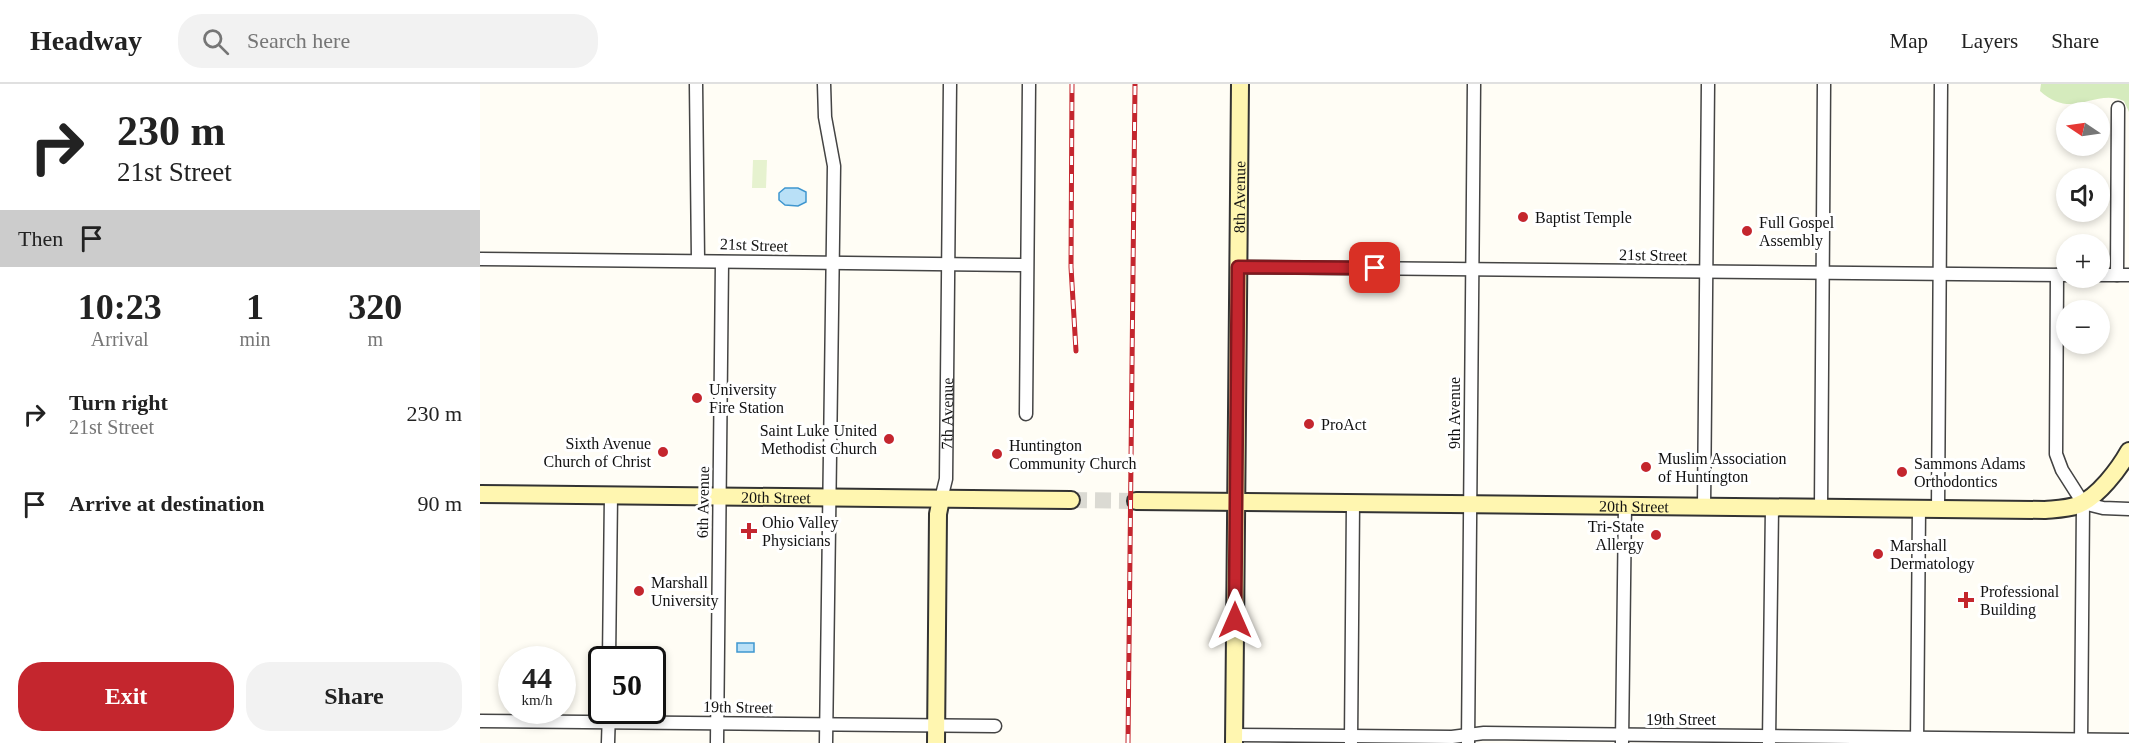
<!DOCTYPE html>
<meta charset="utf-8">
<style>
:root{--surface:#fff;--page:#f2f2f2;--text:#222;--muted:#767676;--line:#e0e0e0;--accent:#c4262e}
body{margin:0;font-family:"Times New Roman",serif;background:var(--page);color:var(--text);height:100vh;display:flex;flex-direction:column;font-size:22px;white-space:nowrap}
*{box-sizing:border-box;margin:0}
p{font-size:20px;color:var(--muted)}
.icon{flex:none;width:33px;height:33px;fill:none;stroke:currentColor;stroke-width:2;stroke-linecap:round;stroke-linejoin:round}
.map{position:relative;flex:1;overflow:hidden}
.sheet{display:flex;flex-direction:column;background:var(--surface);width:480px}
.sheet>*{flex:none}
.guide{background:#fff;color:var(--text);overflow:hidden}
.needle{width:39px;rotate:283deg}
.tools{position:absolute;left:1576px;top:18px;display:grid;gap:12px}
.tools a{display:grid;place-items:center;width:54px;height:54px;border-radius:50%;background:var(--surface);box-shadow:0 3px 9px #0003;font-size:30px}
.speed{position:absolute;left:18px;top:562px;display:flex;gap:12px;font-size:30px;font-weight:700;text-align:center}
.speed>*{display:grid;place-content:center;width:78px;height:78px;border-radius:50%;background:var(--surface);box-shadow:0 3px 9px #0003;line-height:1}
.speed small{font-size:15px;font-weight:400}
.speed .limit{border:3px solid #111;border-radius:9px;background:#fff;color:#111}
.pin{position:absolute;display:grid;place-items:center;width:51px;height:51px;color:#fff;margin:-26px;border-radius:12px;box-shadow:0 3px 9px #0006}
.me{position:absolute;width:66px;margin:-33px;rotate:0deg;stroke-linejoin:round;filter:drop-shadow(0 0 4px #0008)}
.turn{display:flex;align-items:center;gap:21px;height:126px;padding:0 18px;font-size:27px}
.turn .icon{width:78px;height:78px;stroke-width:2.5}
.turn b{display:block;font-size:42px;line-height:51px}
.then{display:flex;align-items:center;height:57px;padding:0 18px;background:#0003;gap:12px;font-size:22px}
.eta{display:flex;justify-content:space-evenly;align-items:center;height:102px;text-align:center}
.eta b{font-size:36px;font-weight:700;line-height:42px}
.cta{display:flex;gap:12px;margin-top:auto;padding:12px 18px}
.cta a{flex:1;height:69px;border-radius:24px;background:var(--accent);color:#fff;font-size:24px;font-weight:700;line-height:69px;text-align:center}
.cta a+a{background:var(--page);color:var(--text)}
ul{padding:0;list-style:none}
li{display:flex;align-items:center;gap:18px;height:90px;padding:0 18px}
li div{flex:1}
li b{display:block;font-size:22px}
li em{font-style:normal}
header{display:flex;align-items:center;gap:36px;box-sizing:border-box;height:84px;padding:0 30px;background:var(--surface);border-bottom:2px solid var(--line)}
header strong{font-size:28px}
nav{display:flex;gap:33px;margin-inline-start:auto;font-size:21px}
.search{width:420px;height:54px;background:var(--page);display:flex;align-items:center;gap:15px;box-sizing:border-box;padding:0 21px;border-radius:24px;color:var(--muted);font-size:22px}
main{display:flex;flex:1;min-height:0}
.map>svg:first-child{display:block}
</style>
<header>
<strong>Headway</strong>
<div class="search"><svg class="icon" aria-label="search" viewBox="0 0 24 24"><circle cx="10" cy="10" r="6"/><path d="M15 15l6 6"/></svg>Search here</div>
<nav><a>Map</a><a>Layers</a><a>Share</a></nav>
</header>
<main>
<section class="sheet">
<div class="guide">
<div class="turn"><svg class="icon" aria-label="right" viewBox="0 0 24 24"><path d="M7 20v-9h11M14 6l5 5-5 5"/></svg><div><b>230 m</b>21st Street</div></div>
<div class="then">Then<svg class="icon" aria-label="arrive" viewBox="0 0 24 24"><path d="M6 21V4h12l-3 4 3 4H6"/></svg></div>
</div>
<div class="eta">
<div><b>10:23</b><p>Arrival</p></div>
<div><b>1</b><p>min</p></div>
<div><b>320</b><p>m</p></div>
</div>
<ul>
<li><svg class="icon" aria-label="right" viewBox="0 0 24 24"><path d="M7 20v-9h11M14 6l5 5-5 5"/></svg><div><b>Turn right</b><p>21st Street</p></div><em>230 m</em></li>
<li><svg class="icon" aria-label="arrive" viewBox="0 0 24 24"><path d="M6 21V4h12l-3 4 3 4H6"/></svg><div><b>Arrive at destination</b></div><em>90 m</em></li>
</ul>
<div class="cta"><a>Exit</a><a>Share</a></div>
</section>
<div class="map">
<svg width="1649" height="659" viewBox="0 0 1649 659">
<rect width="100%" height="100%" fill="#fffdf5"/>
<path fill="#d5ebbd" d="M1561,0H1649V28L1644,17C1614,4 1593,37 1560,7Z"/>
<path fill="#e6f2cf" d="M273,76H287L286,104H272Z"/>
<path fill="#b9e0f7" stroke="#3f96cf" stroke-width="1.5" d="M305,104H318L326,108V118L318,122L305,121L299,116V109Z
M257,559H274V568H257Z"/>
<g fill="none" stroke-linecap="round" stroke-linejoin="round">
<path stroke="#dbdad3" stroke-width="16" stroke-dasharray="16 8" stroke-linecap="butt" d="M591,416L656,417"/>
<defs>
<g id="street">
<path d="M216,0L218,176"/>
<path d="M344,0L345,33L354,82L346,659"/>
<path d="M0,175L546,181"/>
<path d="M758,183L1587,191"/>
<path d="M1577,191L1576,370L1582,386L1603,419L1601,659"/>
<path d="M1620,191H1649"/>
<path d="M1637,191L1638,24"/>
<path d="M546,330L549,0"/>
<path id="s1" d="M461,415L466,395L470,0"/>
<path d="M1603,419L1623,424L1649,425"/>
<path d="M1224,422L1228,0"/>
<path d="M1341,423L1344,0"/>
<path d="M1458,425L1461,0"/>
<path d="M129,576L131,411"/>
<path d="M0,637L515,642"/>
<path d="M754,651L972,653L1004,649L1649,656"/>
<path d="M871,658L873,419"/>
<path d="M1142,658L1145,421"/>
<path d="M1289,658L1292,423"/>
<path d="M128,659L129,627"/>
<path d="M237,659L242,178"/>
<path d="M988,659L994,0"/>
<path d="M1437,659L1439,424"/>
</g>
<g id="secondary">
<path id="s2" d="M0,410L591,416"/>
<path id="s3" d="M656,417L1565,426C1576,425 1587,425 1598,421C1618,413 1639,385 1649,367"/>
<path d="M456,659L458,430L461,415"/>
<path id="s4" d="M754,659L760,0"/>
</g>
</defs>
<use href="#street" stroke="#444" stroke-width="15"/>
<use href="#secondary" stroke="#333" stroke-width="20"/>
<use href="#street" stroke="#fff" stroke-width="12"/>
<use href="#secondary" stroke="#fff6b0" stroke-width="16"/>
<defs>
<path id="rail" d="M592,0L591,183L596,267
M648,659L655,0"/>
</defs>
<use href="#rail" stroke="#c4262e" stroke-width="5"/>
<use href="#rail" stroke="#fff" stroke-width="3" stroke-dasharray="9" stroke-linecap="butt"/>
</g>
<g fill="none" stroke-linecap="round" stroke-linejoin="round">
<defs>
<path id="route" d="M755,536L758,183L895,184"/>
</defs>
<use href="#route" stroke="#7f191e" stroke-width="15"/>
<use href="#route" stroke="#c4262e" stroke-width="10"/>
</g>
<g fill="#c4262e" stroke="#fff" stroke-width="2">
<circle cx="1043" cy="133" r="6"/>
<circle cx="1267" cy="147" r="6"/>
<circle cx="217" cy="314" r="6"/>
<circle cx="829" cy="340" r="6"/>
<circle cx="409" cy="355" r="6"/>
<circle cx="183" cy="368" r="6"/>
<circle cx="517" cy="370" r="6"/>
<circle cx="1166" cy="383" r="6"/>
<circle cx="1422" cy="388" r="6"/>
<path d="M266 438h6v6h6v6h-6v6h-6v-6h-6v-6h6z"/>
<circle cx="1176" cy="451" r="6"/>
<circle cx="1398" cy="470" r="6"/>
<circle cx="159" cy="507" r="6"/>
<path d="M1483 507h6v6h6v6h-6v6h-6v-6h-6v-6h6z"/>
</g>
<g text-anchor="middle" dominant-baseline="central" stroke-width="6" stroke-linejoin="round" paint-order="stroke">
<g font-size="16" fill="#111" stroke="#fff">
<text stroke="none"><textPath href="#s4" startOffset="546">8th Avenue</textPath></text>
<text transform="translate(274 161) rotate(2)">21st Street</text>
<text transform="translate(1173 171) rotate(1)">21st Street</text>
<text transform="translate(974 329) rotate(-90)">9th Avenue</text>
<text stroke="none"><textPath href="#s1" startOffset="86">7th Avenue</textPath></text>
<text stroke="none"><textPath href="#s2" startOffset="296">20th Street</textPath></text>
<text transform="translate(223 418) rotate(-89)">6th Avenue</text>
<text stroke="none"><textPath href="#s3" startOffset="498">20th Street</textPath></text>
<text transform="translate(258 623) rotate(1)">19th Street</text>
<text x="1201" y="635">19th Street</text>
</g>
<g font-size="16" fill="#111" stroke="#fff" text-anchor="start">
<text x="1055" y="133">Baptist Temple</text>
<text x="1279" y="138">Full Gospel<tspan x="1279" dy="18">Assembly</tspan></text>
<text x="229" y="305">University<tspan x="229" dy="18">Fire Station</tspan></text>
<text x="841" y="340">ProAct</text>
<text x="397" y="346" text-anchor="end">Saint Luke United<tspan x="397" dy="18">Methodist Church</tspan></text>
<text x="171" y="359" text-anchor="end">Sixth Avenue<tspan x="171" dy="18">Church of Christ</tspan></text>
<text x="529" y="361">Huntington<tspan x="529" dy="18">Community Church</tspan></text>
<text x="1178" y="374">Muslim Association<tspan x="1178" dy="18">of Huntington</tspan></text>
<text x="1434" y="379">Sammons Adams<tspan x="1434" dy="18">Orthodontics</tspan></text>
<text x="282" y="438">Ohio Valley<tspan x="282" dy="18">Physicians</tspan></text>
<text x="1164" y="442" text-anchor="end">Tri-State<tspan x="1164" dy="18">Allergy</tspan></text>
<text x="1410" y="461">Marshall<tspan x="1410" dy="18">Dermatology</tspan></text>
<text x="171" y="498">Marshall<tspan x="171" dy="18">University</tspan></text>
<text x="1500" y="507">Professional<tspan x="1500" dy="18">Building</tspan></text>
</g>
</g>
</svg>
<div class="tools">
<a><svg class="needle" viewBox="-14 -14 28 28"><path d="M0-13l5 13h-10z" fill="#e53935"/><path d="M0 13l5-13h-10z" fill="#767676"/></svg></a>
<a><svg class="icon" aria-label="sound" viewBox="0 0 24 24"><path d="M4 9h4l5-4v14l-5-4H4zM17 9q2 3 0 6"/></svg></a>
<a>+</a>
<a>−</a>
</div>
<div class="speed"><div>44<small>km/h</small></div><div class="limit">50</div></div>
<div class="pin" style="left:895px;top:184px;background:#d93025"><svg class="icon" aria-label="arrive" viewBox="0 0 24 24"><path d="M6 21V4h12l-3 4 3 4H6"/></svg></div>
<svg class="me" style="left:755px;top:536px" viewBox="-20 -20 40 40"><path d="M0-17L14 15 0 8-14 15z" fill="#c4262e" stroke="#fff" stroke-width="4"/></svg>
</div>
</main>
